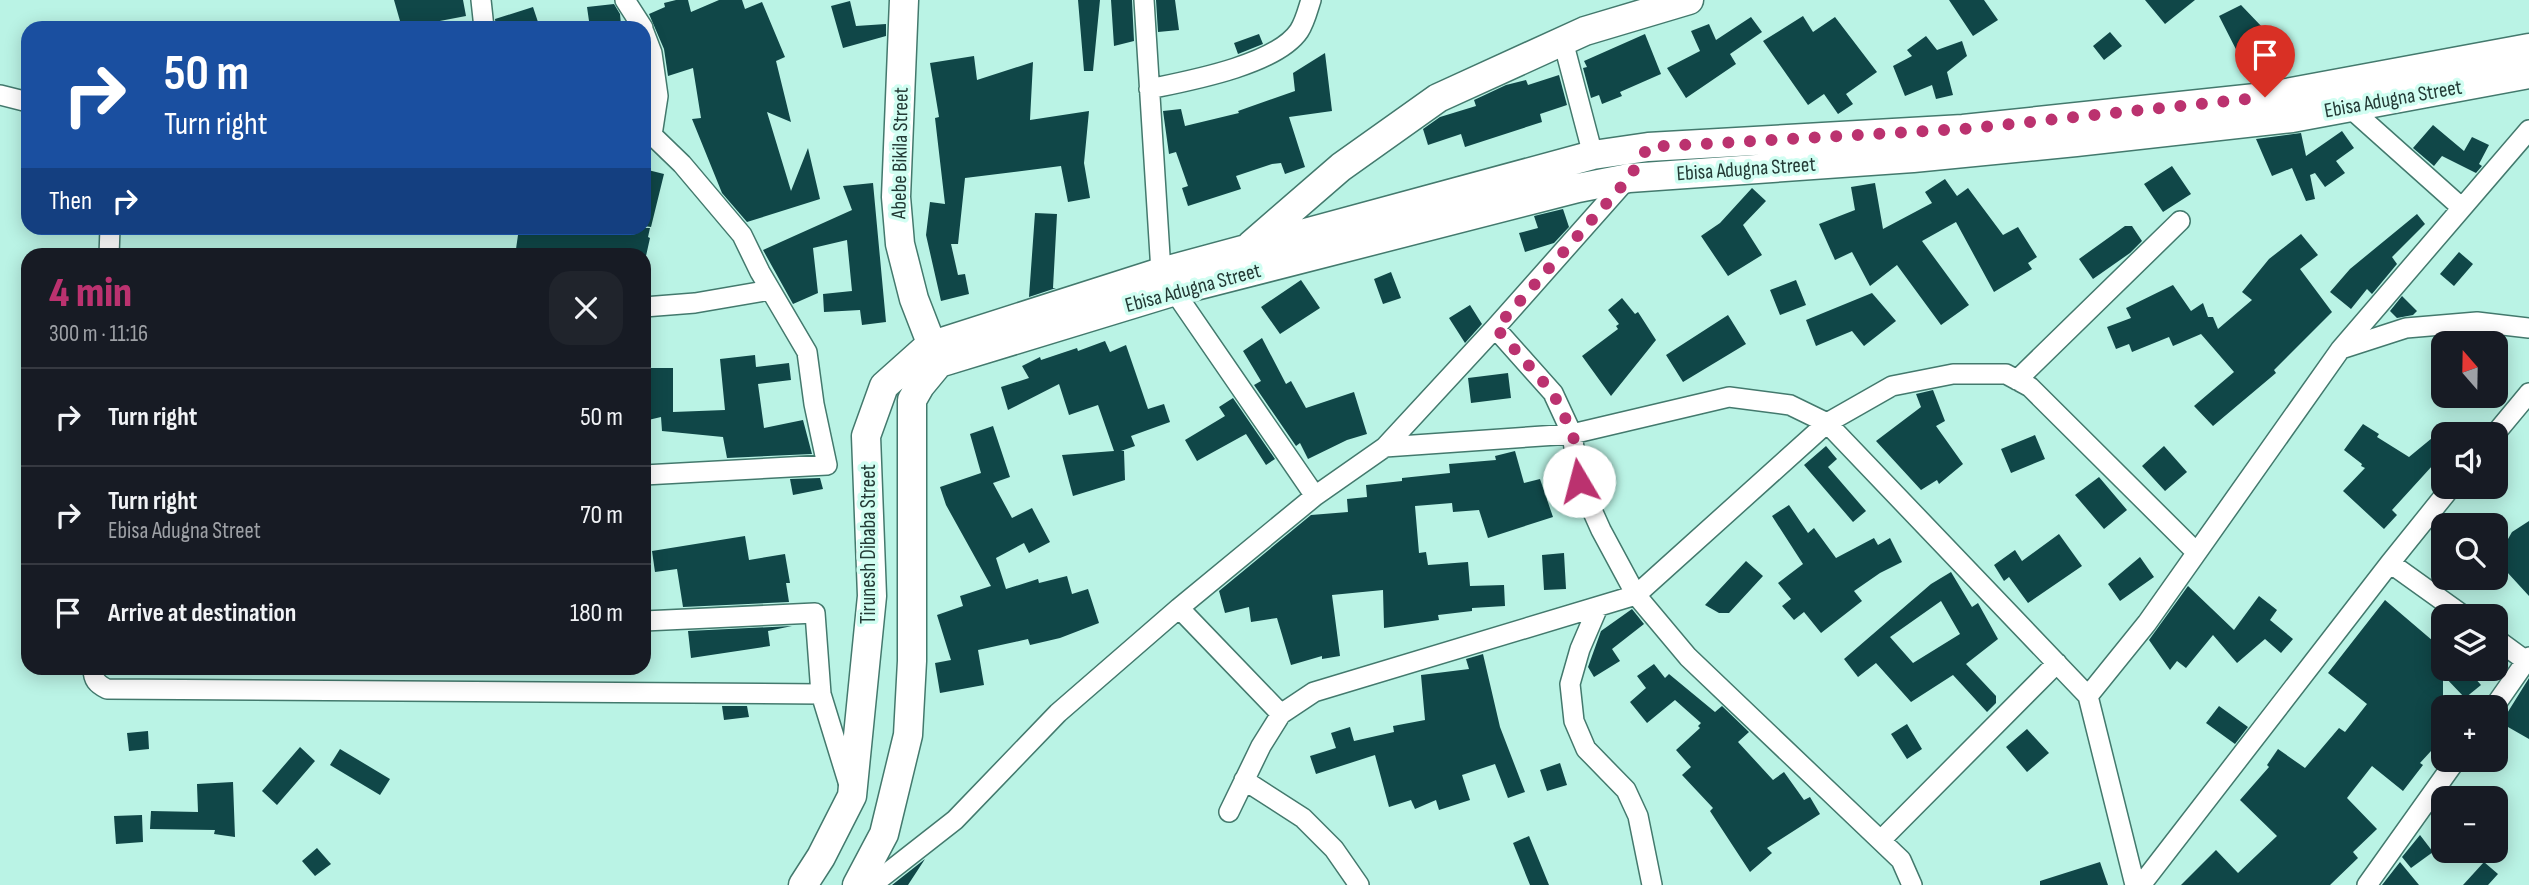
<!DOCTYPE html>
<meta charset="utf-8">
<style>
:root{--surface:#171b24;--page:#20242c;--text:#f1f3f6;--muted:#9ea1a6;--line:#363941;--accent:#bb326f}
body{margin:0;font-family:"Sofia Sans Condensed",sans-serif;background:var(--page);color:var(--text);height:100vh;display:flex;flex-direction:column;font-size:26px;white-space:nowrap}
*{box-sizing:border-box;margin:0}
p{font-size:23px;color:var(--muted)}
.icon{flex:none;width:38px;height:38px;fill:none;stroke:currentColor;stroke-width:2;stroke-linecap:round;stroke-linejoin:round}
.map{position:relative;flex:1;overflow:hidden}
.drawer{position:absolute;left:21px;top:248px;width:630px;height:427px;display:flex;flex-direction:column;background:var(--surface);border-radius:21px;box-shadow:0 4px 18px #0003}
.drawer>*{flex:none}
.guide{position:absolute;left:21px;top:21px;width:630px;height:214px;border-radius:21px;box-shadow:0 4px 18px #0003;background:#1a4fa0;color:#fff;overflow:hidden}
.needle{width:46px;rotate:340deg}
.controls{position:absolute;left:2431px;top:331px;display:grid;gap:14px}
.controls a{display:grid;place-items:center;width:77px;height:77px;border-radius:14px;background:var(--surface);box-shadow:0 4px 18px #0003;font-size:35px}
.pin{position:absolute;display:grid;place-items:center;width:60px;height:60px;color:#fff;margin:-72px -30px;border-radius:50% 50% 50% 0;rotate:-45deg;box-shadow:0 0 7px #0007}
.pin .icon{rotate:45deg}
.me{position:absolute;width:77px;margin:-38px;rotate:352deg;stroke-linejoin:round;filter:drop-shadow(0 0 5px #0008)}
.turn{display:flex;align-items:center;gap:24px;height:147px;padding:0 28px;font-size:32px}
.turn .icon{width:91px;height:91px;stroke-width:2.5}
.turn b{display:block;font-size:49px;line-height:60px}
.then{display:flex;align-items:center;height:66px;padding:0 28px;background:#0003;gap:14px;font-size:26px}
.round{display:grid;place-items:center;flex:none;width:74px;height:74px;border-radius:21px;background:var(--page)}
.head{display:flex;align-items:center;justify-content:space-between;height:119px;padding:0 28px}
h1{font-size:42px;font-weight:800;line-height:52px;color:var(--accent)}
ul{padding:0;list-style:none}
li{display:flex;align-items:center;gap:21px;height:98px;padding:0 28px;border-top:2px solid var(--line)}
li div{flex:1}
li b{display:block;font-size:26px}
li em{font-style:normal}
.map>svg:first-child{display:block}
</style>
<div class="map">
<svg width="2529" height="885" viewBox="0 0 2529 885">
<rect width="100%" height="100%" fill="#baf3e5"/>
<path fill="#104748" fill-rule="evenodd" d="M394,0H463L466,16L424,24L425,28H402Z
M676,0H688L691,12L719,0H742L745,9L762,2L785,57L776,61L791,122L767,112L791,191L808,148L820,199L747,222L722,193L692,119L701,118L693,68L668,76L664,49L649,14L665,7L664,3Z
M1078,0H1100L1093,71H1084Z
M1111,0H1132L1134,41L1114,46Z
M1156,0H1175L1179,30L1158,32Z
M1949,0H1984L1998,20L1973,36Z
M2145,0H2195L2165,24Z
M850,1L856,26L886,24V36L843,48L831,6Z
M614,4L620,14L621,24L590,28L587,7Z
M2241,5L2263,28L2275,51L2245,67L2219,16Z
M533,7L540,28H496L495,19Z
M1803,16L1813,32L1835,17L1877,72L1846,94L1853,104L1838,114L1824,94L1808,105L1763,41Z
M1751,17L1762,32L1730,54L1736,64L1686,98L1667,68L1700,51L1691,31L1709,24L1716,40Z
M2110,32L2122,46L2104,60L2093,46Z
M1259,34L1263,44L1238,54L1234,43Z
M1645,34L1661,74L1620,92L1622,96L1602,104L1599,95L1591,98L1583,68L1587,67L1584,61Z
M1926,36L1937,50L1962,41L1967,56L1947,72L1953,95L1936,99L1932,85L1905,96L1893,66L1912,56L1907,50Z
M1325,53L1332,111L1289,117L1305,167L1285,174L1281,163L1272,164L1236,176L1241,189L1188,206L1182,188L1188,186L1176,152L1169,154L1163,111L1181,109L1185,126L1239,113L1238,111L1295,91L1293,73Z
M974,56L977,80L1033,62L1030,120L1089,111L1084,163L1090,198L1068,202L1061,166L965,178L958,244H951L958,275L965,274L969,294L941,301L926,235L930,202L945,204L935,118L939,117L930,63Z
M1559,75L1567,105L1540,114L1542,122L1465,147L1461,134L1428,145L1423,129L1440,117L1476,106L1474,100L1506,85L1526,80L1528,85Z
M2433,125L2464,151L2472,137L2489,145L2479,164L2482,166L2476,173L2442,156L2434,166L2413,148Z
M2342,131L2354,148L2336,161L2345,173L2325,187L2315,173L2310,175L2315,199L2306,201L2292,168L2272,176L2256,139L2301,133L2306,156Z
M2172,166L2191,194L2163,212L2144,184Z
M644,169L664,174L651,227L644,226Z
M1945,179L1957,196L1968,188L2003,235L2018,227L2037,257L2028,263L2032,269L1994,292L1956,222L1922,241L1969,305L1941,325L1897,265L1870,286L1852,252L1835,260L1819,224L1855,210L1851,187L1875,183L1883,229L1932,203L1925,192Z
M873,183L886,322L862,325L860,310L824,312L823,294L852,291L847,240L813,248L818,293L793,304L763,250L852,210L843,186Z
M1752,188L1766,201L1743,225L1762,255L1728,276L1701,236L1720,223Z
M1563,209L1569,227L1554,243L1525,252L1519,233L1538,228L1534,216Z
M1035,213L1057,214L1053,288H1056L1029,297Z
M2417,214L2425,224L2392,257L2397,264L2372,294L2367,289L2351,309L2330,292L2350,269Z
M2125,226H2132L2142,241L2130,253L2093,279L2079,259Z
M519,228H650L648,237L650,238L646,256H515Z
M2301,234L2318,255L2300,269L2332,312L2274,370L2276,373L2213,426L2194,406L2234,372L2201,334L2173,346L2169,337L2132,352L2129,344L2116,349L2107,327L2131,318L2126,308L2173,285L2191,311L2203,303L2208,317H2213L2218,329L2252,300L2242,292L2269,259Z
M2459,252L2473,264L2454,286L2440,274Z
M1391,272L1401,298L1383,304L1374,279Z
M1301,280L1320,308L1280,334L1261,307Z
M1796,280L1806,305L1780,315L1770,290Z
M1872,293L1896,321L1864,346L1852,331L1816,346L1806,320Z
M2402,296L2417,311L2413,315L2397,318L2390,311Z
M1622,298L1635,314L1638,312L1656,340L1611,396L1582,356L1618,329L1616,326L1619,324L1608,310Z
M1470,305L1482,324L1465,343L1449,318Z
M1728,315L1746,344L1683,382L1666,355Z
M1262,338L1286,384L1291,381L1306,408L1354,392L1367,434L1347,440L1308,459L1300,443L1296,446L1254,385L1261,381L1243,351Z
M1105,341L1110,352L1126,345L1148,409L1164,404L1170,422L1131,436L1135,446L1121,451H1124L1125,480L1073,496L1062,455L1114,451L1098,405L1069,415L1059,384L1008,410L1001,387L1029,378L1022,366L1040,357L1041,360L1077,348L1078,351Z
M755,355L756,367L789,363L791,380L758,384L764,428L803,420L812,454L727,458L723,437L662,431L661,417L644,421V368H673V412L725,410L720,359Z
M1508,373L1511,398L1471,403L1468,378Z
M1933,390L1945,421L1936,426L1963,464L1939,484L1937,480L1921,490L1876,441L1921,407L1916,394Z
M1233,398L1275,459L1266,465L1246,434L1197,461L1185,440L1225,416L1219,407Z
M2363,424L2379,434L2377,437L2409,457L2443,429V454L2392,510L2397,515L2384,529L2343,491L2365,468L2361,466L2362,464L2344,450Z
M993,426L1010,477L993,483L1012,518L1032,508L1050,542L1029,553L1024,543L996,558L1006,589L1038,579L1039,583L1067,576L1072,594L1088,589L1099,623L1060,638L1030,645L1028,639L978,650L984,685L940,693L935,663L951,660L937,615L963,606L960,596L991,586L946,505L940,487L981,473L970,434Z
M2035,435L2045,459L2011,473L2001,449Z
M1826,446L1837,459L1828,467L1866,511L1853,522L1804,465Z
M2164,446L2187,472L2165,491L2142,466Z
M1515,451L1524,483L1540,479L1553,517L1488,538L1479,510L1453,512L1452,503L1415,506L1419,553L1426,552L1428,565L1468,562L1470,586L1504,585L1505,606L1472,608V611L1438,615L1439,620L1384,628L1383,590L1332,595L1340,656L1322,659V656L1291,665L1277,618L1251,622L1249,607L1225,613L1219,591L1311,515L1348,512L1347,499L1367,497L1366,485L1402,481V478L1450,473L1449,464L1496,460L1495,456Z
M2099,477L2127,510L2104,529L2075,495Z
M820,478L823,489L793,495L790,479Z
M1789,505L1808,533L1814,528L1836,558L1874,538L1878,545L1890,538L1902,562L1880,573L1854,591L1862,601L1821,633L1804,612L1794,620L1782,606L1791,599L1778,583L1803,564L1772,516Z
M2529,521V596L2496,560L2512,532Z
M2059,534L2082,566L2028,603L2009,577L2004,581L1994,565L2015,550L2022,561Z
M745,536L749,560L785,554L790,583H786L789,602L683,607L677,569L655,572L652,551Z
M1564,553L1566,589L1544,590L1542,555Z
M2140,557L2154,577L2120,601L2108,584Z
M1746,561L1763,576L1729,613H1719L1705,605Z
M1951,572L1972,607L1978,603L1998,639L1966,664L1996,696V703L1987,712L1953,675L1911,702L1876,663L1858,677L1844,659L1931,584ZM1941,601L1960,634L1913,663L1890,637Z
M2188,586L2234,630L2259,596L2277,610L2270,620L2293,639L2281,653L2265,639L2237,663L2213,635L2186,668L2177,661L2170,670L2149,640Z
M2385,600L2433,641L2443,629V668H2466L2481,685L2465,698L2443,675V719L2433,732L2442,739L2420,763L2423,765L2403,791L2372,766L2347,798L2377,829L2353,852L2358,858L2330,885H2181L2216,850L2238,873L2277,836L2240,800L2269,767L2267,765L2278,749L2305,768L2339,728L2345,732L2367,704L2328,673Z
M1632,609L1644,624L1612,649L1620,661L1594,677L1588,667L1601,631Z
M792,626L768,631L770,646L691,658L688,631Z
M1483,654L1500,727L1525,792L1508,798L1495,764L1462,775L1470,800L1439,810L1436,800L1415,809L1411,800L1389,807L1375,755L1316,774L1310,756L1336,748L1331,733L1350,727L1354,741L1394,732L1393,726L1425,720L1421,675L1469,669L1466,659Z
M1654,664L1665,678L1669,674L1715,712L1722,706L1749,732L1738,742L1773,780L1784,772L1804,800L1810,797L1820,814L1767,848L1772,853L1750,872L1710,811L1713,808L1682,775L1691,767L1676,750L1700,728L1698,726L1701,723L1675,700L1647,723L1630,702L1646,688L1637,676Z
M2529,678V739L2501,723Z
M722,706H747L749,717L724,720Z
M2219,706L2248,727L2235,744L2206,723Z
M1907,724L1922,749L1907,759L1891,734Z
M2027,729L2049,753L2027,772L2006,747Z
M148,731L149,749L129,751L127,733Z
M300,747L315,761L277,805L262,791Z
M340,749L390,779L380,795L330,765Z
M1560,763L1567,785L1547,791L1540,770Z
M233,782L235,837L214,834L215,830L150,829L151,811L198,812L197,784Z
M142,815L143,842L116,844L114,816Z
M2420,835L2433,852L2411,868L2402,857Z
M1529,836L1549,885H1530L1513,843Z
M317,848L331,864L315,876L302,861Z
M925,859L908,885H892Z
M2100,862L2108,885H2040V881Z
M2400,862L2419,885H2382Z
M2484,862L2498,874L2488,885H2463Z"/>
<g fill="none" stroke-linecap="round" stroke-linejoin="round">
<defs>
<path id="street" d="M481,0L484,28
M625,0L643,28
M1144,0L1161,272L1315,496
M644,32L652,53L658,96L652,135
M1563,41L1593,155
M1149,89C1188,81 1276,65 1299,31C1305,22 1308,9 1311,0
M0,95L28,102
M2349,107L2462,208
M644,134L652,135L682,164L742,235L760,272L807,352L814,404L827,465L644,475
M109,256L110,228
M644,307L695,303L770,290
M1495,328L1553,393L1572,434L1579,481L1601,530L1636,595L1688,657L1901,860L1912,885
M2341,349L2406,328L2477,322L2529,328
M2017,380L2180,221
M2495,434L2529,393
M1385,447L1572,434L1729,397L1790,405L1827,423L2088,696L2135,885
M2390,563L2464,616
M1598,607L1580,649L1570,684L1574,721L1586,749L1626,790L1638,816L1652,885
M1179,608L1281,714
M644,621L815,613L821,694
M2496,639L2529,663
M93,668C93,680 97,684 107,689L821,694L849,785
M2088,696L2147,623L2340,350L2529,130
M2494,707L2529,657
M1244,780L1303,818L1334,849L1359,885
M1229,812L1261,746L1281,714L1314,692L1636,595L1827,423L1892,386L1953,374H2006L2030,387L2196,552
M1881,840L2057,663
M872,885L955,820L1058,713L1179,608L1315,496L1385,447L1495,328L1629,177
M2141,885L2390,563L2452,486
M2367,885L2456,760"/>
<path id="secondary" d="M904,0L896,197L900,244L914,299L938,361
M1251,245L1341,167L1438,98L1585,31L1689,0
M939,363L1172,292L1578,188L1629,178L1913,158L2076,142L2292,118L2529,74
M803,885L821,857L852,796L872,596L866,436L884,386L931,344L942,342L1161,272L1593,155L1648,147L1963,129L2265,97L2529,48
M857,885L884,834L908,735L912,661V400L920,386L939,363"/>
</defs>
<use href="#street" stroke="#43796d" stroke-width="22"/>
<use href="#secondary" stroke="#43796d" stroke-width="31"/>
<use href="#street" stroke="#fff" stroke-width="19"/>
<use href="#secondary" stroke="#fff" stroke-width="28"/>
</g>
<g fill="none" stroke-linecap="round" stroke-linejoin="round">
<path stroke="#bb326f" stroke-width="12" stroke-dasharray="0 21.6" d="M1579,481L1573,434L1553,393L1496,328L1629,178L1648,147L1963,129L2265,97"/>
</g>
<g text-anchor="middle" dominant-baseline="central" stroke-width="7" stroke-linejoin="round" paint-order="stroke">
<g font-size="21" fill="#233a35" stroke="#d1fef2">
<text transform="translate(2393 99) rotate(-10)">Ebisa Adugna Street</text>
<text transform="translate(900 153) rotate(-89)">Abebe Bikila Street</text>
<text transform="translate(1746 169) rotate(-4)">Ebisa Adugna Street</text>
<text transform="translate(1193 288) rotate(-15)">Ebisa Adugna Street</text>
<text transform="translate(868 544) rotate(-90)">Tirunesh Dibaba Street</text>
</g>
</g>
</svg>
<div class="controls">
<a><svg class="needle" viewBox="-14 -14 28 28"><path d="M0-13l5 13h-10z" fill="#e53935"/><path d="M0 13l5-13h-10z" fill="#9ea1a6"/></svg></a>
<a><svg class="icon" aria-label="sound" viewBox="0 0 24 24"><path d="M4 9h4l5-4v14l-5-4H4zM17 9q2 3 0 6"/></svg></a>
<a><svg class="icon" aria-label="search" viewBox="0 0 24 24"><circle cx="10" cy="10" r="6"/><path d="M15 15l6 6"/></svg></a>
<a><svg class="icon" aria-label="layers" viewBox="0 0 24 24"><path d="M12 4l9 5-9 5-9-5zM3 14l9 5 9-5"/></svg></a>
<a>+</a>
<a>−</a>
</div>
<div class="pin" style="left:2265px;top:97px;background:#d93025"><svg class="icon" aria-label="arrive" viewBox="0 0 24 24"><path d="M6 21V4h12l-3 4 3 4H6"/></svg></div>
<svg class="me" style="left:1579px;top:481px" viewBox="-20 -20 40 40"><circle r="19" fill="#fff"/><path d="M0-13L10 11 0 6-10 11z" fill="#bb326f"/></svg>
<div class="guide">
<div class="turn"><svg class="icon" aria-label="right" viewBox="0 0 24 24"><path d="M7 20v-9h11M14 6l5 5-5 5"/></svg><div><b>50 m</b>Turn right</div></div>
<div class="then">Then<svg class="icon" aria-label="right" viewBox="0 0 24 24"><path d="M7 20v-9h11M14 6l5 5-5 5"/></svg></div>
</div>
<section class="drawer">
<div class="head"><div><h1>4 min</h1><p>300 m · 11:16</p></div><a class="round"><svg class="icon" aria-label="close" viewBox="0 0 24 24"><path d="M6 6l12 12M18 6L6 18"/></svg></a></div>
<ul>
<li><svg class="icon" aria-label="right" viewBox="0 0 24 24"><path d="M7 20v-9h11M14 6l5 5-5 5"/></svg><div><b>Turn right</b></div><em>50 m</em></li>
<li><svg class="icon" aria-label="right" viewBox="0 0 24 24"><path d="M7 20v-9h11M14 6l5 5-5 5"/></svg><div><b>Turn right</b><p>Ebisa Adugna Street</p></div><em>70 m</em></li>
<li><svg class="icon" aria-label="arrive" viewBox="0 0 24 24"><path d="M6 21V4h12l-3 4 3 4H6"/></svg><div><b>Arrive at destination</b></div><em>180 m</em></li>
</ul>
</section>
</div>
